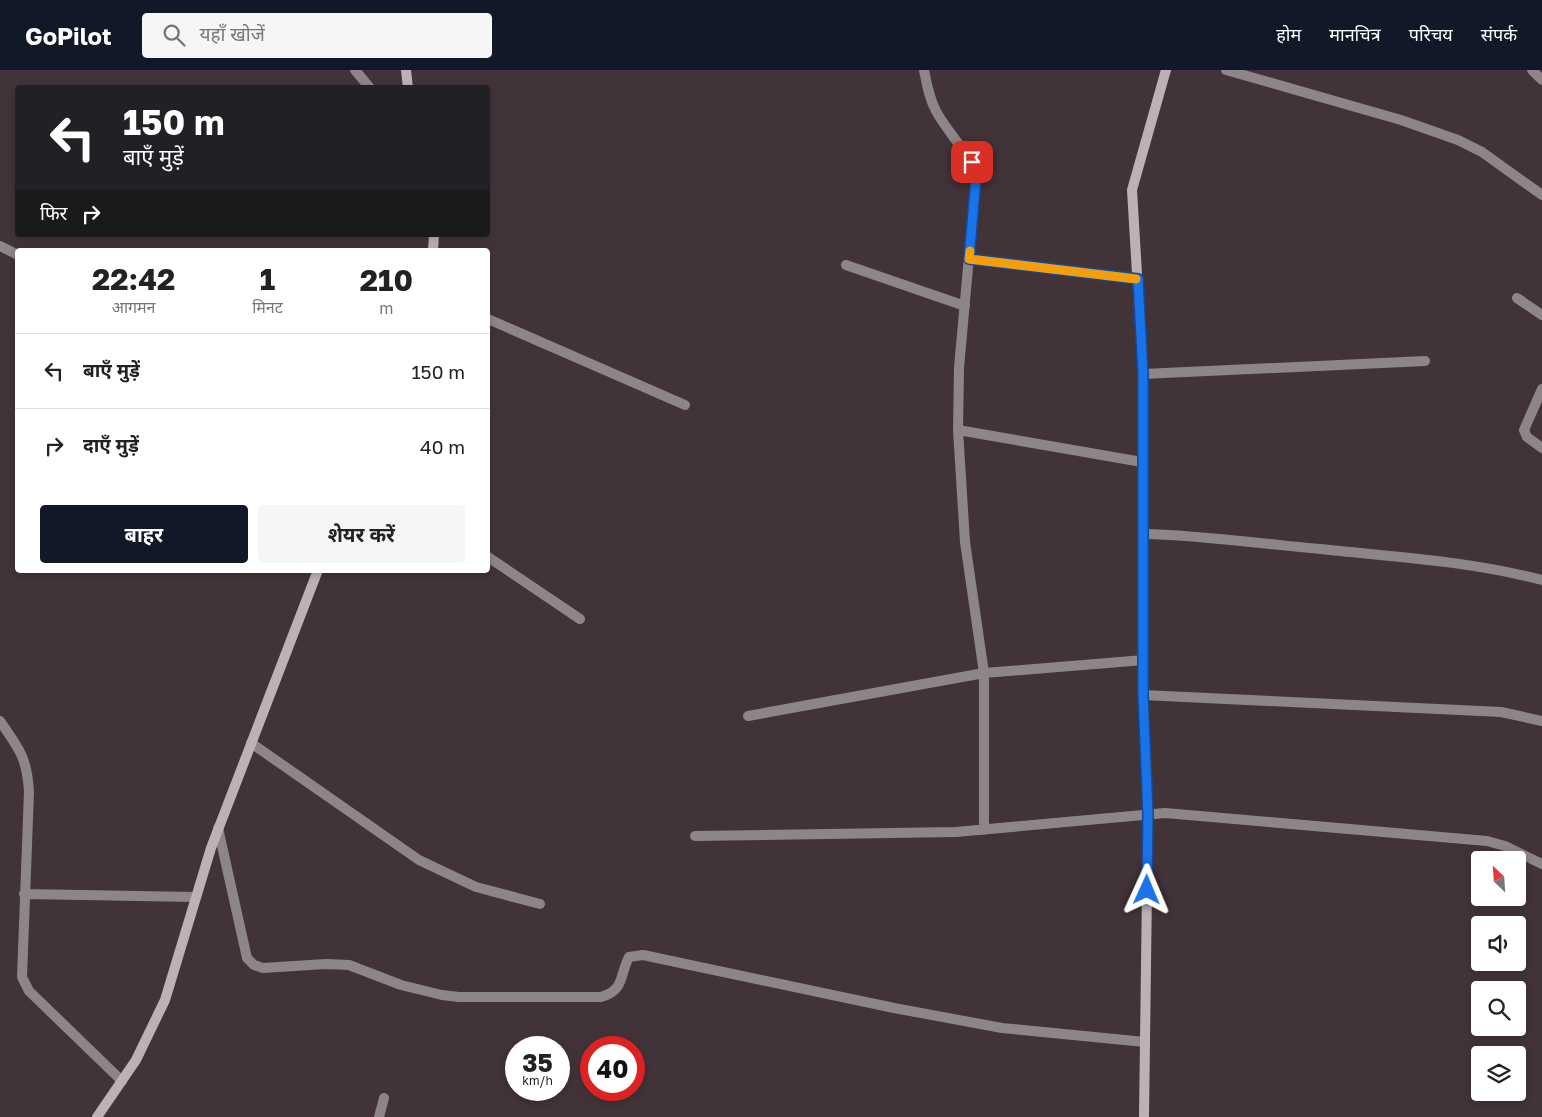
<!DOCTYPE html>
<html lang="hi">
<meta charset="utf-8">
<style>
:root{--surface:#fff;--page:#f6f6f6;--text:#222;--muted:#767676;--line:#e0e0e0;--accent:#111827}
body{margin:0;font-family:"Golos Text","Noto Sans Devanagari",sans-serif;background:var(--page);color:var(--text);height:100vh;display:flex;flex-direction:column;font-size:19px;white-space:nowrap}
*{box-sizing:border-box;margin:0}
p{font-size:16px;color:var(--muted)}
.icon{flex:none;width:28px;height:28px;fill:none;stroke:currentColor;stroke-width:2;stroke-linecap:round;stroke-linejoin:round}
.map{position:relative;flex:1;overflow:hidden}
.details{position:absolute;left:15px;top:178px;width:475px;height:325px;display:flex;flex-direction:column;background:var(--surface);border-radius:5px;box-shadow:0 2px 8px #0003}
.details>*{flex:none}
.top-card{position:absolute;left:15px;top:15px;width:475px;height:152px;border-radius:5px;box-shadow:0 2px 8px #0003;background:#202124;color:#fff;overflow:hidden}
.needle{width:32px;rotate:335deg}
.tools{position:absolute;left:1471px;top:781px;display:grid;gap:10px}
.tools a{display:grid;place-items:center;width:55px;height:55px;border-radius:5px;background:var(--surface);box-shadow:0 2px 8px #0003;font-size:25px}
.speed{position:absolute;left:505px;top:966px;display:flex;gap:10px;font-size:25px;font-weight:700;text-align:center}
.speed>*{display:grid;place-content:center;width:65px;height:65px;border-radius:50%;background:var(--surface);box-shadow:0 2px 8px #0003;line-height:1}
.speed small{font-size:12px;font-weight:400}
.speed .limit{border:8px solid #d22;background:#fff;color:#111}
.pin{position:absolute;display:grid;place-items:center;width:42px;height:42px;color:#fff;margin:-21px;border-radius:10px;box-shadow:0 2px 8px #0006}
.me{position:absolute;width:55px;margin:-28px;rotate:1deg;stroke-linejoin:round;filter:drop-shadow(0 0 4px #0008)}
.turn{display:flex;align-items:center;gap:18px;height:105px;padding:0 25px;font-size:22px}
.turn .icon{width:65px;height:65px;stroke-width:2.5}
.turn b{display:block;font-size:35px;line-height:42px}
.then{display:flex;align-items:center;height:48px;padding:0 25px;background:#0003;gap:10px;font-size:19px}
.eta{display:flex;justify-content:space-evenly;align-items:center;height:85px;text-align:center}
.eta b{font-size:30px;font-weight:700;line-height:35px}
.action{display:flex;gap:10px;margin-top:auto;padding:10px 25px}
.action a{flex:1;height:58px;border-radius:5px;background:var(--accent);color:#fff;font-size:20px;font-weight:700;line-height:58px;text-align:center}
.action a+a{background:var(--page);color:var(--text)}
ul{padding:0;list-style:none}
li{display:flex;align-items:center;gap:15px;height:75px;padding:0 25px;border-top:1px solid var(--line)}
li div{flex:1}
li b{display:block;font-size:19px}
li em{font-style:normal}
header{display:flex;align-items:center;gap:30px;box-sizing:border-box;height:70px;padding:0 25px;background:var(--accent);color:#fff}
header strong{font-size:24px}
nav{display:flex;gap:28px;margin-inline-start:auto;font-size:18px}
.search{width:350px;height:45px;background:var(--page);display:flex;align-items:center;gap:12px;box-sizing:border-box;padding:0 18px;border-radius:5px;color:var(--muted);font-size:19px}
.map>svg:first-child{display:block}
</style>
<header>
<strong>GoPilot</strong>
<div class="search"><svg class="icon" aria-label="search" viewBox="0 0 24 24"><circle cx="10" cy="10" r="6"/><path d="M15 15l6 6"/></svg>यहाँ खोजें</div>
<nav><a>होम</a><a>मानचित्र</a><a>परिचय</a><a>संपर्क</a></nav>
</header>
<div class="map">
<svg width="1542" height="1047" viewBox="0 0 1542 1047">
<rect width="100%" height="100%" fill="#423339"/>
<g fill="none" stroke-linecap="round" stroke-linejoin="round">
<path stroke="#8e8589" stroke-width="10" d="M355,0L370,18
M924,0C927,15 929,28 936,41C949,65 969,81 976,108L959,298L958,360L965,472L984,603V760
M1226,0L1401,50L1458,70L1482,82L1542,125
M1532,0L1542,10
M0,176L18,185
M969,189L1138,209
M846,195L965,236
M1517,228L1542,245
M488,249L685,335
M1143,304L1425,291
M1542,319L1524,360L1527,367L1542,378
M958,360L1142,392
M1143,464C1202,465 1262,474 1321,479C1395,487 1470,491 1542,510
M488,487L580,549
M1143,625L1501,642L1542,651
M748,646L984,603L1144,590
M0,651C19,679 27,687 29,722L22,907L29,921L122,1011
M251,673L419,790L476,817L540,834
M218,758L247,888L254,895L263,898L326,894L349,895L401,915L442,925L459,927H601C625,920 619,906 629,887L643,885L894,938L1002,958L1145,972
M695,766L956,762L1165,743L1487,771L1505,776L1542,794
M24,824L196,827
M379,1047L384,1028"/>
<path stroke="#beb1b6" stroke-width="10" d="M406,0L408,18
M433,180L434,165
M97,1047L136,990L165,930L211,778L318,500
M1144,1047L1148,744L1143,625V304L1132,120L1166,0"/>
</g>
<g fill="none" stroke-linecap="round" stroke-linejoin="round">
<defs>
<path id="route" d="M972,92L976,108L969,189L1138,209L1143,304V625L1148,744L1147,820"/>
</defs>
<use href="#route" stroke="#114b97" stroke-width="12"/>
<use href="#route" stroke="#1a73e8" stroke-width="9"/>
<path stroke="#f59e0b" stroke-width="9" d="M970,181L969,189L1136,209"/>
</g>
</svg>
<div class="tools">
<a><svg class="needle" viewBox="-14 -14 28 28"><path d="M0-13l5 13h-10z" fill="#e53935"/><path d="M0 13l5-13h-10z" fill="#767676"/></svg></a>
<a><svg class="icon" aria-label="sound" viewBox="0 0 24 24"><path d="M4 9h4l5-4v14l-5-4H4zM17 9q2 3 0 6"/></svg></a>
<a><svg class="icon" aria-label="search" viewBox="0 0 24 24"><circle cx="10" cy="10" r="6"/><path d="M15 15l6 6"/></svg></a>
<a><svg class="icon" aria-label="layers" viewBox="0 0 24 24"><path d="M12 4l9 5-9 5-9-5zM3 14l9 5 9-5"/></svg></a>
</div>
<div class="speed"><div>35<small>km/h</small></div><div class="limit">40</div></div>
<div class="pin" style="left:972px;top:92px;background:#d93025"><svg class="icon" aria-label="arrive" viewBox="0 0 24 24"><path d="M6 21V4h12l-3 4 3 4H6"/></svg></div>
<svg class="me" style="left:1147px;top:820px" viewBox="-20 -20 40 40"><path d="M0-17L14 15 0 8-14 15z" fill="#1a73e8" stroke="#fff" stroke-width="4"/></svg>
<div class="top-card">
<div class="turn"><svg class="icon" aria-label="left" viewBox="0 0 24 24"><path d="M17 20v-9H6M10 6l-5 5 5 5"/></svg><div><b>150 m</b>बाएँ मुड़ें</div></div>
<div class="then">फिर<svg class="icon" aria-label="right" viewBox="0 0 24 24"><path d="M7 20v-9h11M14 6l5 5-5 5"/></svg></div>
</div>
<section class="details">
<div class="eta">
<div><b>22:42</b><p>आगमन</p></div>
<div><b>1</b><p>मिनट</p></div>
<div><b>210</b><p>m</p></div>
</div>
<ul>
<li><svg class="icon" aria-label="left" viewBox="0 0 24 24"><path d="M17 20v-9H6M10 6l-5 5 5 5"/></svg><div><b>बाएँ मुड़ें</b></div><em>150 m</em></li>
<li><svg class="icon" aria-label="right" viewBox="0 0 24 24"><path d="M7 20v-9h11M14 6l5 5-5 5"/></svg><div><b>दाएँ मुड़ें</b></div><em>40 m</em></li>
</ul>
<div class="action"><a>बाहर</a><a>शेयर करें</a></div>
</section>
</div>
